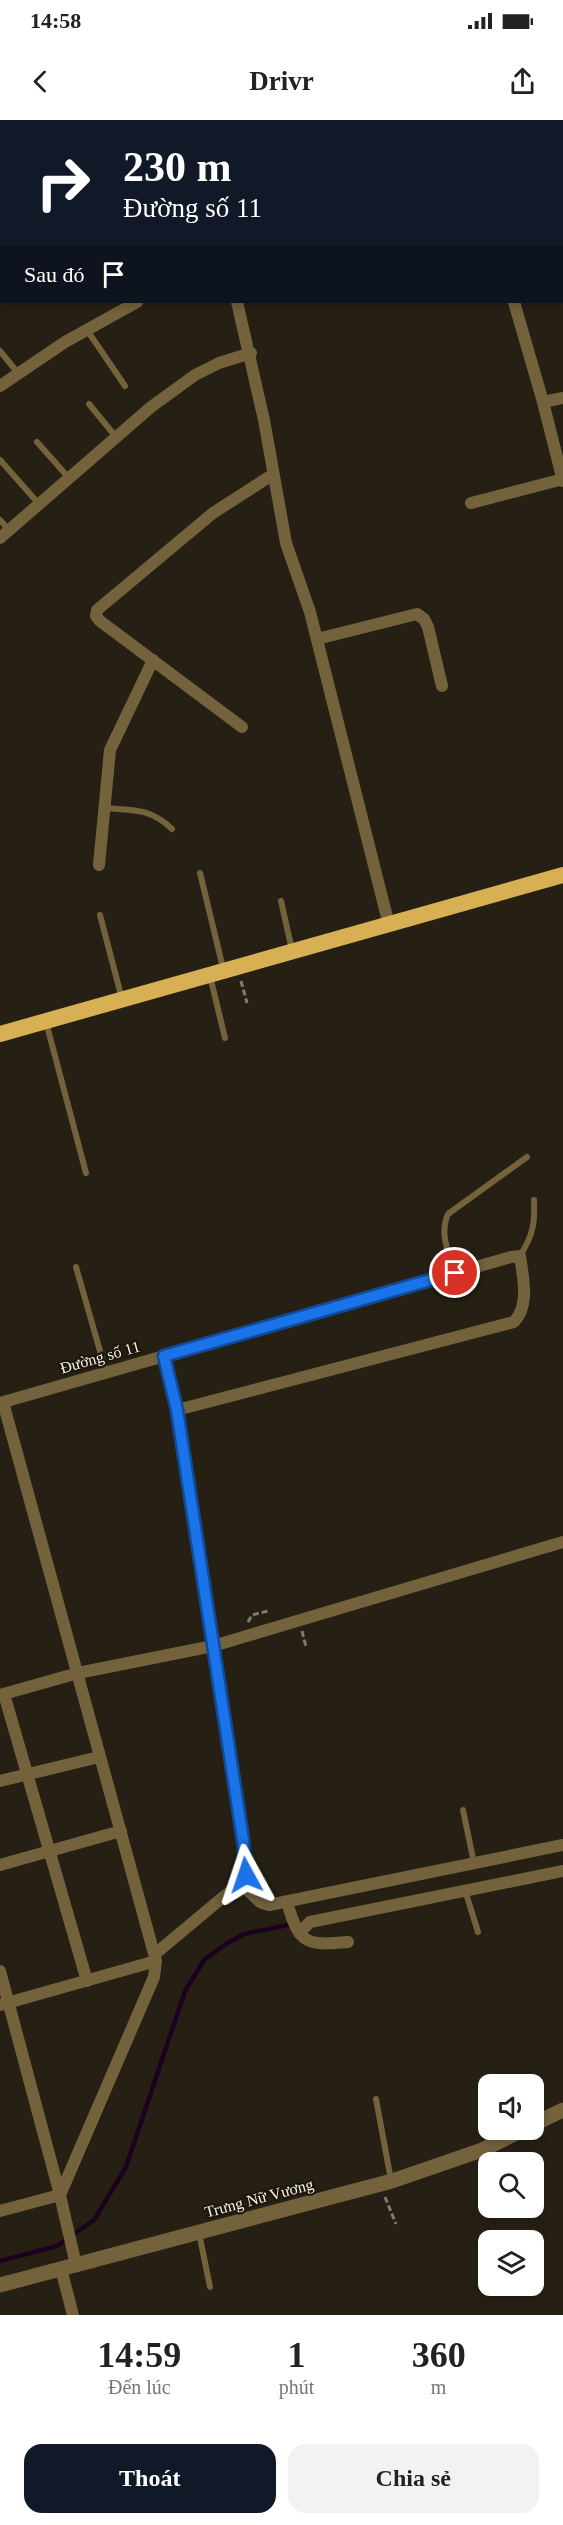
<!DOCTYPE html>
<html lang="vi">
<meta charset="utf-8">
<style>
:root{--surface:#fff;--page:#f2f2f2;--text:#222;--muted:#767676;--accent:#111827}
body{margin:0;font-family:"Times New Roman",serif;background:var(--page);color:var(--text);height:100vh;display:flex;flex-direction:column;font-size:22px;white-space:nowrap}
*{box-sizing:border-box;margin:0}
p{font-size:20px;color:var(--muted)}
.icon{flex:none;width:33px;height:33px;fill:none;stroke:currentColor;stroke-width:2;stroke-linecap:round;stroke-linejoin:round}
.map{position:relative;height:2195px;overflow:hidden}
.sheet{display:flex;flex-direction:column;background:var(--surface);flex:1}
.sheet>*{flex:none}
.banner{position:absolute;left:0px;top:0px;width:564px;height:183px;box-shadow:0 3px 9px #0003;background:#111827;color:#fff;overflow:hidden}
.buttons{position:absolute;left:478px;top:1954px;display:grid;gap:12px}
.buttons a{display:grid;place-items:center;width:66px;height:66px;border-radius:12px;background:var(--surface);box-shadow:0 3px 9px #0003;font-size:30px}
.pin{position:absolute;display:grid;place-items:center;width:51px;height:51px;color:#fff;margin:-26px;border:3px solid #fff;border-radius:50%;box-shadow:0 2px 6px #0007}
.me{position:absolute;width:66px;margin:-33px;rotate:355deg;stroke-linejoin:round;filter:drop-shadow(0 0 4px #0008)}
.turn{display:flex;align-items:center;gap:21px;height:126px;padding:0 24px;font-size:27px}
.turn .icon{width:78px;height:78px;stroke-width:2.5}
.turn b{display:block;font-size:42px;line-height:51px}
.then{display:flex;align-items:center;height:57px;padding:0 24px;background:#0003;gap:12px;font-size:22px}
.eta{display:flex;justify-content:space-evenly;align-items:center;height:102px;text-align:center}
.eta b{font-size:36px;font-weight:700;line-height:42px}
.action{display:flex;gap:12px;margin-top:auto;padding:12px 24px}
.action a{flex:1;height:69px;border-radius:18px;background:var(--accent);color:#fff;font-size:24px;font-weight:700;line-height:69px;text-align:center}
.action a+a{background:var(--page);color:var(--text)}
.status{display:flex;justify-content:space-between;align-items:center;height:42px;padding:0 30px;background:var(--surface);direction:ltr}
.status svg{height:16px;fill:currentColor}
header{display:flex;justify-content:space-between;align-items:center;height:78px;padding:0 24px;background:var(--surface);font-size:27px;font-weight:700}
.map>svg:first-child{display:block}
</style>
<div class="status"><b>14:58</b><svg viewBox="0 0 49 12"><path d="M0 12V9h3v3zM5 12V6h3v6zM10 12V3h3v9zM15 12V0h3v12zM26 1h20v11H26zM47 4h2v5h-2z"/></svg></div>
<header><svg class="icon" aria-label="back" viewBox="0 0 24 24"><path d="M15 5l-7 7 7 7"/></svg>Drivr<svg class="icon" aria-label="share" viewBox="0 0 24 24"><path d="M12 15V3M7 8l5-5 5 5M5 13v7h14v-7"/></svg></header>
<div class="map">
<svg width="563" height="2195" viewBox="0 0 563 2195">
<rect width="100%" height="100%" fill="#262014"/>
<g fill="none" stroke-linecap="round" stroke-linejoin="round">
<path stroke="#1b001f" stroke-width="4.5" d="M0,2141L57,2126L94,2100L126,2047L185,1871L204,1840L226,1824L244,1814L293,1804"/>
<path stroke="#807b70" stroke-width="3" stroke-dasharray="6 3" stroke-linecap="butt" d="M241,861L247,883
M248,1502L252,1495L268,1491
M302,1511L306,1527
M385,2077L396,2104"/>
<path stroke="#73623c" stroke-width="6" d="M0,58L2,61
M87,210L125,266
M0,231L18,253
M89,284L116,317
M37,322L69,358
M0,340L39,384
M0,400L9,410
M105,688C133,690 150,688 172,709
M200,753L223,848
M281,781L292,830
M100,795L122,879
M210,856L225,918
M46,902L86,1053
M520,1136C533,1115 535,1104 534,1080
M76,1147L106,1252
M455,1153C449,1134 439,1114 448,1094L527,1037
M463,1690L474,1743
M465,1770L478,1812
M376,1979L391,2060
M199,2113L210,2167"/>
<path stroke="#73623c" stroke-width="12" d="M195,0V2
M558,2L559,0
M0,156L2,155
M237,182L264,300L286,423L310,492L389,805
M514,182L543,282L563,361
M0,266L65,222L137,182
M543,282L563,278
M471,383L563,359
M0,418L151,287L195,255L219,243L251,233
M317,519L417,494L424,499L428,507L442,566
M242,607L100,501L96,496L97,490L213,393L272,355
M99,745L110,630L153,540
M0,1283L511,1137L520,1136C523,1158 530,1185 514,1202L177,1290L164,1236
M4,1574L87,1861
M0,1575L78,1553L213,1526L563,1422
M0,1661L99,1637
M0,1745L121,1711
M240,1763L260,1782L269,1785L563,1725
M287,1782C299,1824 306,1826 348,1822
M299,1813L310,1802L563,1751
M155,1834L240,1763L246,1755L243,1720L177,1290
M0,1851L60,2075L76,2145
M0,1885L156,1841
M0,2091L60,2075L154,1857L156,1841L3,1282
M61,2149L73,2195"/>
<path stroke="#73623c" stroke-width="15" d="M534,2004L563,1990
M0,2165L392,2061L482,2030L522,2010"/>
<path stroke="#d7b054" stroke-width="16" d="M0,914L563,755"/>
</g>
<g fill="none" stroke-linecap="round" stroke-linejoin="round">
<defs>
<path id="route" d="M246,1755L243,1720L177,1290L164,1236L455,1153"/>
</defs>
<use href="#route" stroke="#114b97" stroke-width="15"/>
<use href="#route" stroke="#1a73e8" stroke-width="10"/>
</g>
<g text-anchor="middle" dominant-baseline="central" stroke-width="4.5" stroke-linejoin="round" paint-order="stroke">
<g font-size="16" fill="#f6f2ea" stroke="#1c170b">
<text transform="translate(100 1237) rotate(-16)">Đường số 11</text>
<text transform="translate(259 2078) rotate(-15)">Trưng Nữ Vương</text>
</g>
</g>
</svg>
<div class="buttons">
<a><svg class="icon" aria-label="sound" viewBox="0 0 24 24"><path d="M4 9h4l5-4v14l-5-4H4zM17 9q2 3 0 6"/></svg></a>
<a><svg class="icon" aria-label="search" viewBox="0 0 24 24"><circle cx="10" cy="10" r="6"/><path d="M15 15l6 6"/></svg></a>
<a><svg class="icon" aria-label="layers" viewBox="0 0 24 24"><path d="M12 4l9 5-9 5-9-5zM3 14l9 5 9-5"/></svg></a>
</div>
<div class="pin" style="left:455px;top:1153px;background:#d93025"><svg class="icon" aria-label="arrive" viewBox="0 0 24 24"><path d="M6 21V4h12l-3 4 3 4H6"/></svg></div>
<svg class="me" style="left:246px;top:1755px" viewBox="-20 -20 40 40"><path d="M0-17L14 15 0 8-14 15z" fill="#1a73e8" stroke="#fff" stroke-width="4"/></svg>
<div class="banner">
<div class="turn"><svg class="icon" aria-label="right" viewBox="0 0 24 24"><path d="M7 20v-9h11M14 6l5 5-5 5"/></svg><div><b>230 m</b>Đường số 11</div></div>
<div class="then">Sau đó<svg class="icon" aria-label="arrive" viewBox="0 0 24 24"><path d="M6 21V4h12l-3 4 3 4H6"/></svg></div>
</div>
</div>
<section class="sheet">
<div class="eta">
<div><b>14:59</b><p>Đến lúc</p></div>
<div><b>1</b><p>phút</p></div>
<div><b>360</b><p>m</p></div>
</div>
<div class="action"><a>Thoát</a><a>Chia sẻ</a></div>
</section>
